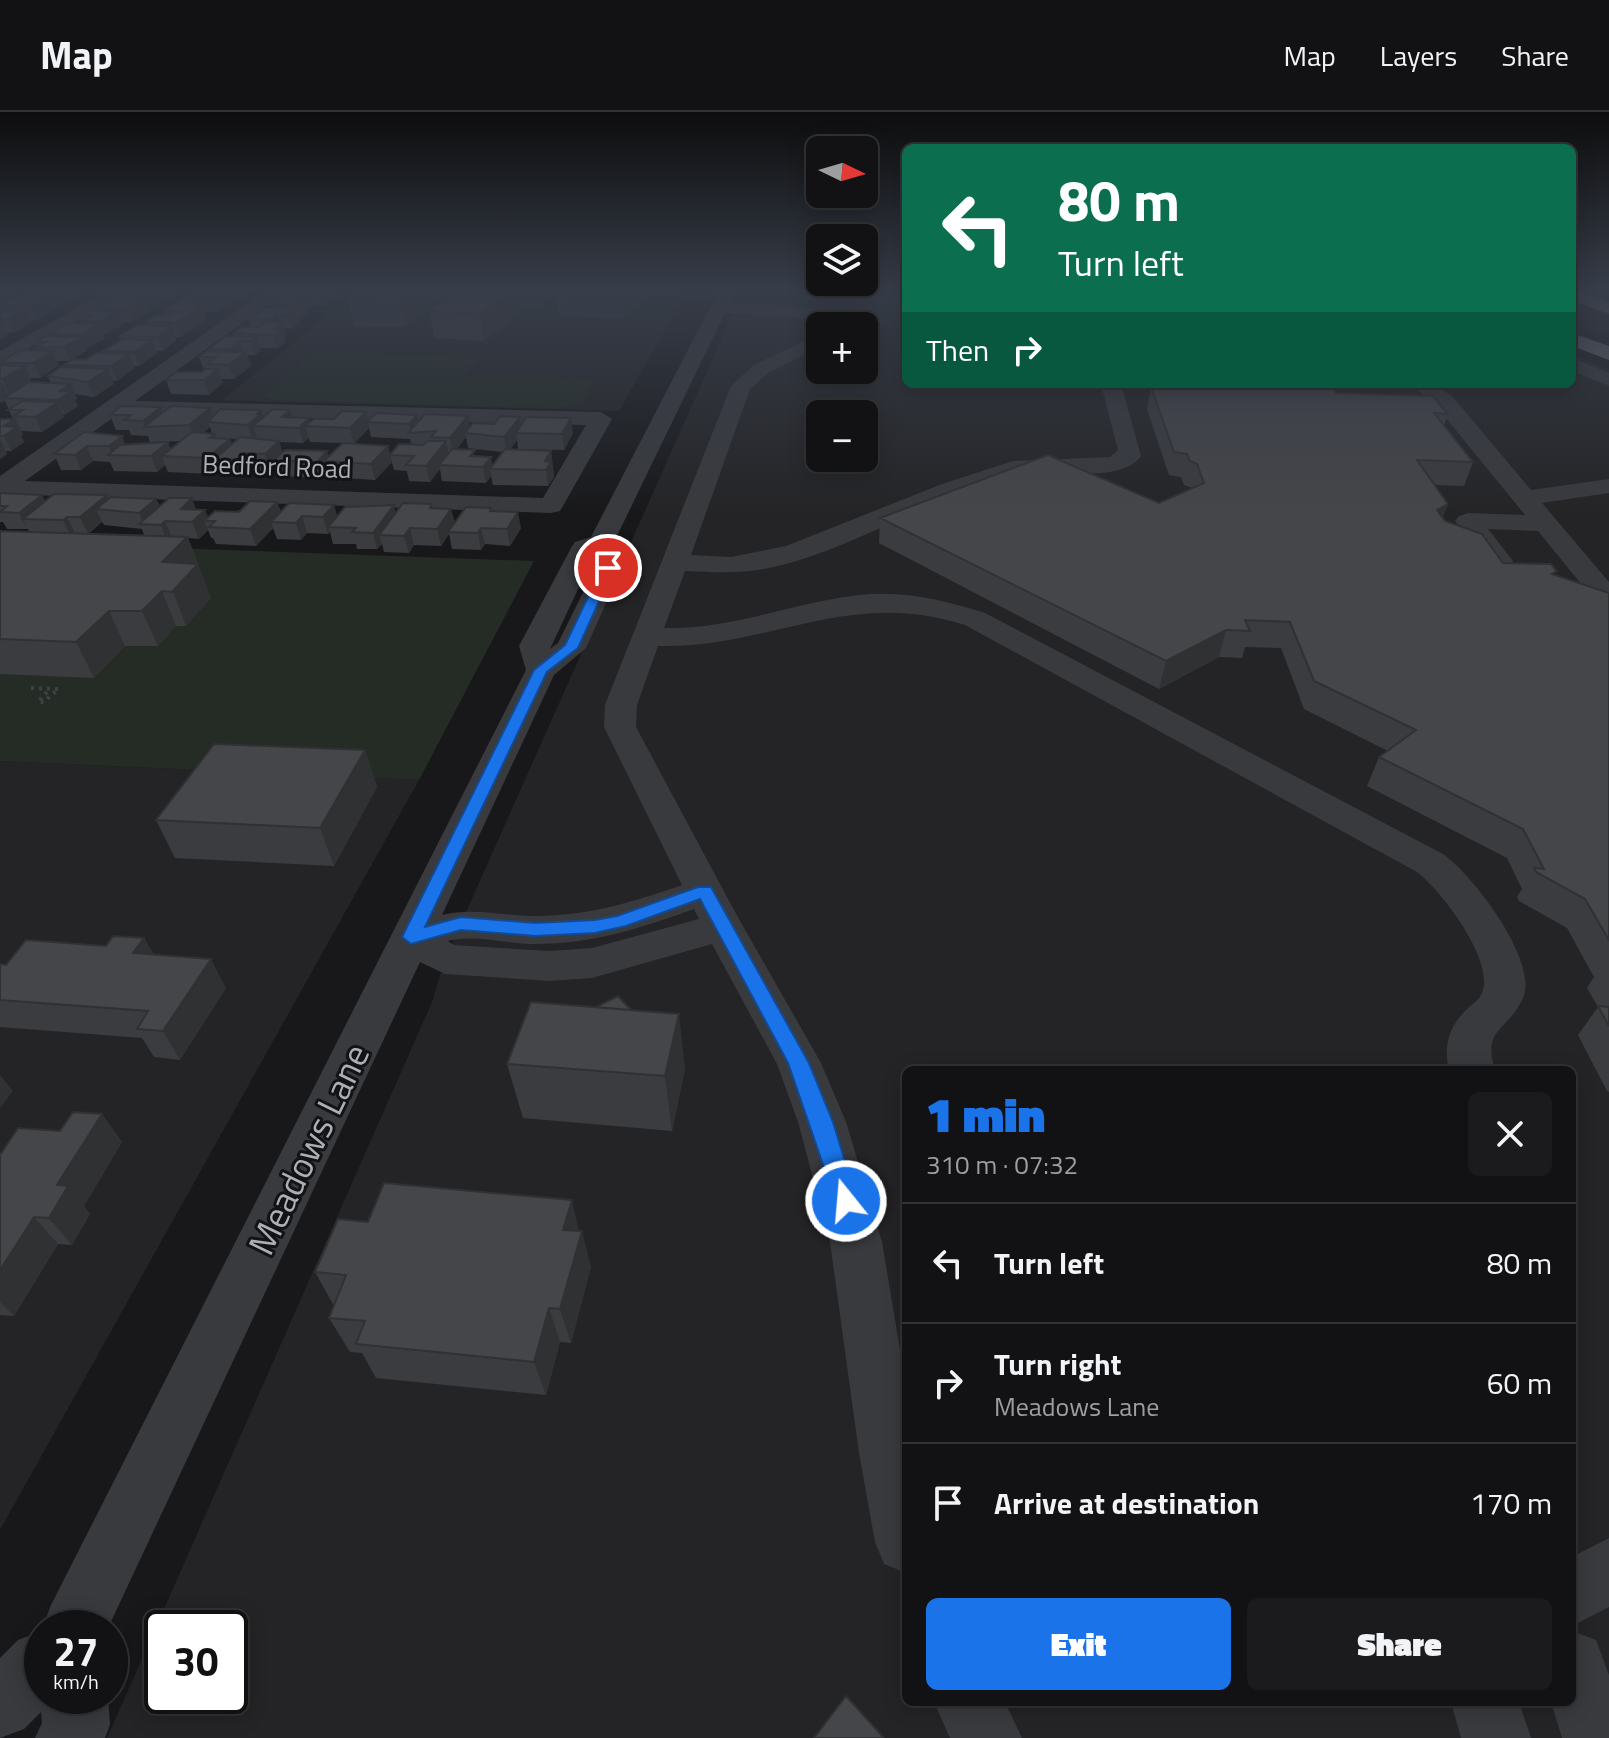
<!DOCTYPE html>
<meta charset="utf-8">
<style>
:root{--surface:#121214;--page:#1b1b1d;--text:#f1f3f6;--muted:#9c9ea0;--line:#313234;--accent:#1a73e8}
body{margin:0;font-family:"Titillium Web",sans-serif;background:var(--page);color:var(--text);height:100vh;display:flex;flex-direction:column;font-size:30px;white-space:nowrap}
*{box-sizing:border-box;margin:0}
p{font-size:26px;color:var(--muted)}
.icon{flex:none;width:44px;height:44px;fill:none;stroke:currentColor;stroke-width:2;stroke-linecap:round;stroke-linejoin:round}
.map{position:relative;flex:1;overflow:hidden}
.side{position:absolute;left:902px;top:954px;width:674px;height:640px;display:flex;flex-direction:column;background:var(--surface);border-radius:12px;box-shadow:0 4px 20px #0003,0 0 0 2px var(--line)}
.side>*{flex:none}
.hud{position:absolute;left:902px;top:32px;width:674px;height:244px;border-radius:12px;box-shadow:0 4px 20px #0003,0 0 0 2px var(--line);background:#0b6e4f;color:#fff;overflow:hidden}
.needle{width:52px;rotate:95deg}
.controls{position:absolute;left:806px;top:24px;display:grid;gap:16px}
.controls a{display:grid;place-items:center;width:72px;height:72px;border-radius:12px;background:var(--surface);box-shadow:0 4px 20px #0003,0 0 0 2px var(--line);font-size:40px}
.speed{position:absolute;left:24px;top:1498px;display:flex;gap:16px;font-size:40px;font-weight:700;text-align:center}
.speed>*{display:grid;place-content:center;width:104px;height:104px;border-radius:50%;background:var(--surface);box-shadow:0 4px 20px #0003,0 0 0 2px var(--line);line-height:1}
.speed small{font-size:20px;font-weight:400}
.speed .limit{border:4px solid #111;border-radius:12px;background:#fff;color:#111}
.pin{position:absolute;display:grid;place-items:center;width:68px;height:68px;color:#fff;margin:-34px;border:4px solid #fff;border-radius:50%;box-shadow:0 2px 8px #0007}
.me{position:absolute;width:88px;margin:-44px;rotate:343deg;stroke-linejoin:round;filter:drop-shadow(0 0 6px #0008)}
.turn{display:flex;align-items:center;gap:28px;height:168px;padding:0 24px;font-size:36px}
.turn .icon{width:104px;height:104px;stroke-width:2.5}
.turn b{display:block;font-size:56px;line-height:68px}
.then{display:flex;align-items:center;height:76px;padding:0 24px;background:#0003;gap:16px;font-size:30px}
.round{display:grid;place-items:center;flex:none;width:84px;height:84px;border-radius:12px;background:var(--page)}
.summary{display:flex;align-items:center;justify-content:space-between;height:136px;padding:0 24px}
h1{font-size:48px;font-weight:800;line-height:60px;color:var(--accent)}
.cta{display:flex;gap:16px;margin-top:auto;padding:16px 24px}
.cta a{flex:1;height:92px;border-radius:12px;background:var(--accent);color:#fff;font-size:32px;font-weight:800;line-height:92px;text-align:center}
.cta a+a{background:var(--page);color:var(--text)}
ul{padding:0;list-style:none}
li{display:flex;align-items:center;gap:24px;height:120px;padding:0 24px;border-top:2px solid var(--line)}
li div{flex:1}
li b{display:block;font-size:30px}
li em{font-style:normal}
header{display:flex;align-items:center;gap:48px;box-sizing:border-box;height:112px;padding:0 40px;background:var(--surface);border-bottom:2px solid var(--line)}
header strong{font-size:38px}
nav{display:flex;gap:44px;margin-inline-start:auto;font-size:28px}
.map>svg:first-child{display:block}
</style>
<header>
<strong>Map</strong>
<nav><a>Map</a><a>Layers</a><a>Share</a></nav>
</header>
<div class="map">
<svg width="1609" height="1626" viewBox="0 0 1609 1626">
<rect width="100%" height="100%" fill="#18181a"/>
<path fill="#242426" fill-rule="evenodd" d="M362,176H689L619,299L222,288Z
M739,188L906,192V272H1572V242L1609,258V1626H107L432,890L445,847ZM820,214H864V258H820ZM820,302H864V346H820ZM906,958H1572V1590H906ZM162,1516H230V1584H162Z
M0,649L419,668L0,1418Z"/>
<path fill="#242c25" d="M315,240L475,246L477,247L466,264L594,268L582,290L558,296L272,288L263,284Z
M0,430L534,449L419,668L0,649Z"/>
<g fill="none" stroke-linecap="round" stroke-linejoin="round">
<path stroke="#3f4145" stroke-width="4" stroke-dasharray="3 5" stroke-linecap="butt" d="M31,576L58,577
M47,580L38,590H44L58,577"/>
<path fill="#393a3e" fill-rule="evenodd" d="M112,176H133L0,253V239Z
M270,176H290L135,289L601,300L612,307L563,394L560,399L551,401L0,382V364ZM118,302L586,313L543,386L25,369Z
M720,176H737L730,190L804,196L860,209L862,213L835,214L804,206L725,201L615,428L629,440L586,536L554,563L442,803C473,795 503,804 535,804C588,804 633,790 682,773L604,615L605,593L731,274L754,253L820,222V235L768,261L750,277L691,443L731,445L786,434L942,372L1013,349L1110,345L1118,338L1101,272H1121L1141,344C1119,374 1049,355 1017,362C929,383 853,440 764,457C738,462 712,460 685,459L664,516C735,518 801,487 871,482C911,480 947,489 985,501L1443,742C1473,763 1536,846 1524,883C1511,919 1481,914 1495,958H1449C1443,933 1449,914 1468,896C1472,892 1479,888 1481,883C1498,852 1441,778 1417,760L965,513C847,475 770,537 658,534L637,593L636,615L735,800L821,951L846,1010L882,1130L906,1273V1461L884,1452L875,1430L859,1341L830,1130L798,1010L777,952L712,832L592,866L550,869L445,862L420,850L108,1516L42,1517L51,1493L526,558L519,534L571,436L575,430L591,425ZM598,440L602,442L558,531L550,537L595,441ZM694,797L699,807L592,836L550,839L454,833L448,829C476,822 507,832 535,832C592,832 641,816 694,797Z
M812,180L906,182V192L806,189L803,185Z
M1572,246L1609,261V274L1572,259Z
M1411,272H1434L1453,285L1531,378L1609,367V381L1542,391L1609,470V497L1599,494L1538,419L1488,417L1513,449L1510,455H1490L1455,409L1459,404L1468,401L1525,403L1437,295Z
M1609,1426V1495L1572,1514V1445Z
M42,1519V1584H108L110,1613L105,1626H35L42,1611L41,1600L24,1617L0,1626V1546L18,1528Z
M1572,1519L1596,1528L1609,1563V1626H1562L1551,1590H1572Z
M934,1590H1005L1022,1626H950Z
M1451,1590H1519L1531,1626H1461Z"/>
<path fill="#66696f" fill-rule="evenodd" d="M1572,176L1609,189V202L1572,188Z
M1572,221L1609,234V248L1572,234Z"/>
</g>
<path fill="#3b3c3f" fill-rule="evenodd" d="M34,176H95L79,184H73L74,186L56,196H54V198L37,208H32L33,210L14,221L7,220L8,223L0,227V191L28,184L26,180Z
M129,176L182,177L154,194H147L149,200L132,210H123V212L103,223L105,226L85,237L86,239L70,249H57L59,253L40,266H30L31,268L9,282H6L7,284L51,271L48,264L66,256L64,253L104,241L103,239L121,228L120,224L146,213L145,210L167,204L165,198L186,188L185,186L202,176H254L249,177V179L235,188H232L233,190L218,200L204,199L206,207L181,225H175L176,228L163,239H156L157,241L139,254H133L134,256L117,269L112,268L114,272L94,285L75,282L77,287L75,288L78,294L63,303L64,305L42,320L21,319L23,322L21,324L24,330L11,339H6L7,342L0,347V307H13L5,289L0,291V250L37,239L35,236L37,235L35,230L50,224L49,222L83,212L81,203L97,198L96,196L116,187L115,183Z
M296,176L338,184L326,194H307L308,201L301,207L298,206L300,211L292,216H284L287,224L284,226L285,231L277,236H259L260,239L255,243H247L251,254L234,267H221L223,271L209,283L171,282L166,268L202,260L204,258L199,245L210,239V237L235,224L234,221L251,215L249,207L273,196L272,192L290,182V180Z
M362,176H552L542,194L530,193L484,229L434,226L429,199L441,191L430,190L405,215L354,214L348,188Z
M869,176H906V183L868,182Z
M654,180L623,207L559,203L556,183Z
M1219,272H1323L1324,274L1336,281L1448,302L1444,314L1473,350L1464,374L1435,373L1448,392L1443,405L1445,409L1503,451L1555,463L1609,481V980L1607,979L1578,923L1598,895L1587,876L1594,865L1567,816L1519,789L1517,785L1522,777L1507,746L1367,674L1379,645L1388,639L1304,597L1281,536L1245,535L1242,546L1219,545L1159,577L879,431L880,406L1159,391L1192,376L1184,373L1181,365L1169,363L1147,297L1151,275L1222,277Z
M210,296L213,305L261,298L263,305L309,306L310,310L368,309L417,303L418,310L470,314L494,312L520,305L521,313L573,321L564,338L518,337L517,328L510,338L551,339L554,365L548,374L493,373L491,364L486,371L442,369L440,357L430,370L409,369L407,359L394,358L390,343L411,333L410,327L371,325L369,316L354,332L392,350L375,368L329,365L327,360L322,366L279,364L276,353L270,358L249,357L242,363L221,362L219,357L213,362L168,360L165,353L157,360L114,359L110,350L93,349L81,358H61L54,342L122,324L125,333L171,337L182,329L150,330L148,324L131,323L129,318H116L110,303L163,300ZM210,315L212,321H203ZM466,325L468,336L502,340L493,353L476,344L457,337ZM216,326L237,327L232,332ZM309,326L310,330L343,331L329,345L282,340L279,330L303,331Z
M0,381L42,383L45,389L156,387L160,394L205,398L208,405L277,390L281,400L337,404L396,401L432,392L433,396L451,397L455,411L491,396L492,399L521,416L510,434L485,432L481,438L452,437L449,422L441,434L414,433L409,441L384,440L382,432L377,437H357L356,432H333L330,420L328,422L307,421L301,428L277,427L273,416L256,434L216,432L213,426H211L208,418L199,427L188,426L211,486L186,514H176L158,534H125L94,566L0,562V419L29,420L28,417H7L3,410H0ZM102,410L104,413L142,417L144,423L88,422Z
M365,638L377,675L334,754L175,746L156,708Z
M144,826L154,843L226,876L180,948L154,945L142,926L0,915V852L6,853Z
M507,952L685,957L672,1019L523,1006Z
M102,1002L122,1030L84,1094L90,1102L72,1133L58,1132L14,1204L0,1203V1043Z
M368,1110L579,1119L591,1155L571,1231L560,1230L546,1283L376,1266L362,1241L350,1240L329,1206L334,1194L315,1160Z"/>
<path fill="#303133" d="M0,176H29L14,181L15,184L0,190Z
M65,176H70L74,186L56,196L51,183Z
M76,176H95L79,184Z
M158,176L182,177L154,194H147L149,200L132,210L127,197L120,196L115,183Z
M231,176H248L249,179L235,188Z
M325,176H336L338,184L326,194L323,181Z
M413,176H427L430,190L405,215L399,189Z
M515,176H527L530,193L484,229L480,202Z
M539,176H552L542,194Z
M635,176H653L654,180L623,207L621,188Z
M229,177L233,190L218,200L214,187Z
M304,183L308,201L301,207L297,193L298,187Z
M49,185L54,198L37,208L31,195Z
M200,188L206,207L181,225L176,211L192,193Z
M27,197L33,210L14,221L8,207Z
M296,197L300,211L292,216L288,203Z
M118,199L123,212L105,223L100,210Z
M277,202L280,213L283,210L287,224L284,226L285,231L277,236L269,208Z
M2,210L8,223L0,227V211Z
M99,212L105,226L86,237L81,223Z
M171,214L176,228L163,239L158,225Z
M81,225L86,239L70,249L64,235Z
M256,225L260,239L255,243L250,229Z
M152,228L157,241L139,254L134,240Z
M240,229L244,242L246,240L251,254L234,267L229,253L234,249L230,237Z
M53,239L59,253L40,266L34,251Z
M129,242L134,256L117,269L111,254Z
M25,254L31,268L9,282L2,267Z
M108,257L114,272L94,285L88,270Z
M218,257L223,271L209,283L204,268Z
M1,269L8,286H4L5,289L0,291Z
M71,272L77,287L75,288L78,294L65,303L58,288L60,279Z
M58,290L64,305L42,320L35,305Z
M161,295L166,310L146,314L143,309Z
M210,296L215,311L208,310L210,315L195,328L189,313Z
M261,298L266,313L253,314L257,325L253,328L248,313Z
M290,298L295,313L282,305Z
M366,300L369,316L354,332L350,316Z
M417,303L420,318L411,321L409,312Z
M468,304L471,319L465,321L466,325L453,341L450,326Z
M520,305L522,321H516L517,328L507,341L504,325Z
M309,306L311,315L305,314L309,326L303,331L299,316Z
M571,306L573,321L564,338L562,322Z
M15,307L23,322L21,324L24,330L11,339L4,324V314Z
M215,322L220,336L230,327L236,343L215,347L219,357L213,362L207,346L209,326Z
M122,324L128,340L112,343L109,334Z
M0,327L7,342L0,347Z
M279,329L284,345L274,348L276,353L270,358L265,342Z
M446,329L449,345L439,353L440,357L430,370L426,354Z
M168,330L174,345L162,344L165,353L157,360L151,344Z
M87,334L93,349L81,358L75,343Z
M388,334L392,350L375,368L371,352Z
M327,339L330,350L324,349L327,360L322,366L317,350Z
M551,339L554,365L548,374L545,349Z
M244,341L249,357L242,363L237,347Z
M491,345L493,357H490L491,364L486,371L483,355Z
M42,383L50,399L23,407L27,417L19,401Z
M107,383L113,398L96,397L102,410L88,422L80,405Z
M192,386L198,403L181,397Z
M156,387L163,403L144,413L139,401Z
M277,390L283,407L271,410L273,416L256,434L250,417Z
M1448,392L1439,416L1437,398Z
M334,393L339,410L328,415L330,420L328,422L323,405Z
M394,393L398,410L379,423L382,432L377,437L373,421Z
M451,397L455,413L448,420L449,422L441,434L437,417Z
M205,398L209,409H204L208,418L199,427L192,410Z
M518,400L521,416L510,434L507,417Z
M302,404L307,421L301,428L296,411Z
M67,405L75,421L71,425L63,408Z
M165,409L172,426L167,430L161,413Z
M410,416L414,433L409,441L404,424Z
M481,416L485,432L481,438L478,421Z
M187,425L211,486L186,514L162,450Z
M162,479L176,514L158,534L142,499Z
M109,499L125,534L94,566L76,530Z
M1226,518L1219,545L1159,577L1166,549Z
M365,638L377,675L334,754L320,716Z
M144,826L161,855L133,841Z
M211,847L226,876L180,948L163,919Z
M679,902L685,957L672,1019L665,964Z
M0,963L13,979L0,996Z
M102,1002L122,1030L84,1094L90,1102L72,1133L49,1106L57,1073Z
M572,1088L580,1124L582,1119L591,1155L571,1231L560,1197L563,1118Z
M34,1105L58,1132L14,1204L0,1190V1158Z
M549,1196L560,1230L546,1283L534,1250Z"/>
<path fill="#454649" stroke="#303133" stroke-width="2" d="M34,176H65L51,183L26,180Z
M129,176H158L150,181L115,183Z
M200,176L229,177L214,187L185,186Z
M296,176H330L323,181L290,180Z
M362,176H413L399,189L348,188Z
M463,176H515L480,202L429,199Z
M558,176H635L621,188L556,183Z
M286,182L304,183L298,187L305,188L297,193L272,192Z
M22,184L49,185L31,195L0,194V191L9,187Z
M118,186L144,187L127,197L96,196Z
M183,187L200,188L192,193L202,194L176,211L145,210L156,204H168L174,200H184L165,198Z
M265,196L296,197L288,203L277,202L269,208L249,207Z
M27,197L8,207H0V199Z
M91,198L118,199L100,210L82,209L91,204L81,203Z
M266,210H283L274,217H281L273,223L234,221L243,215H258Z
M68,211L99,212L81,223L49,222Z
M138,213L171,214L158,225L120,224Z
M46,224L81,225L64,235L35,236L45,230H35Z
M226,224L256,225L250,229H240L230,237H210Z
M123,227L152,228L134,240L103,239Z
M20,238L53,239L34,251H0Z
M208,239L246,240L229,253L207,252L216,245H199Z
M96,241L129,242L111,254L64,253L73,247L86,248Z
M0,253L25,254L2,267H0Z
M61,255L108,257L88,270L48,264Z
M206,257H218L204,268H166L176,260H202Z
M29,270L71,272L60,279L71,280L58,288L4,286Z
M1235,272H1323L1324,274H1332L1336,281L1433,284L1448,302L1434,301L1473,350L1417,348L1448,392L1437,398L1445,409L1482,422L1503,451L1551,452L1557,459L1552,462L1609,481V828L1585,787L1536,760L1534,756L1544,757L1523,717L1379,645L1416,618L1314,569L1290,510L1245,508L1250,519L1226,518L1166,549L880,406L1048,343L1159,391L1204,371L1197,352L1190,349L1187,342L1174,340L1151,275L1238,277Z
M22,289L58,290L35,305L14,304L23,298H8Z
M121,294L161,295L143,309L124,308L131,303H110Z
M171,294L210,296L189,313L144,315Z
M220,297L261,298L257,302H261L248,313L208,310Z
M273,297L290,298L282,305L309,306L299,316L253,314Z
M342,299L366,300L350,316L305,314L314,307H334Z
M376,301L417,303L409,312L367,310Z
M425,302L468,304L450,326L431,325L436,319L408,321Z
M500,304L520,305L504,325L465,321L473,311L494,312Z
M526,305L571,306L562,322L516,321Z
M0,307H15L4,314L17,315L4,324H0Z
M84,320L122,324L109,334H87L75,343L54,342Z
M192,320L215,322L209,326L230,327L207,346L162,344Z
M240,325L279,329L265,342L244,341L237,347H215Z
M427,329H446L426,354L406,353L414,344L390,343L399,332L423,333Z
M168,330L151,344L108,343L120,333Z
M343,331L388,334L371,352L324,349Z
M452,337L475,338L470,344L491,345L483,355L439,353Z
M505,337L551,339L545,349L551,350L546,358L490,357Z
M285,338L327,339L317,350L274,348Z
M0,381L42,383L19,401L0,400L7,394H0Z
M54,382L107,383L80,405H67L63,408L23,407Z
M111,385L156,387L139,401L96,397Z
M169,386H192L181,397L205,398L192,410L165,409L161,413L139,412Z
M250,389L277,390L250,417L209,415L215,409H204L215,399L239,400Z
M289,391L334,393L323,405L302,404L296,411L271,410Z
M403,391L432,392L430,396L451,397L437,417L410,416L404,424L379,423Z
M394,393L373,421L352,420L356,416L328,415L345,395Z
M466,395L491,396L490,399L518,400L507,417L481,416L478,421L448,420Z
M0,419L187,425L162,450L198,452L172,480L162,479L142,499H109L76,530L0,527Z
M214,632L365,638L320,716L156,708Z
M113,824L144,826L133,841L211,847L163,919L137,917L148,899L0,888V852L6,853L26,828L106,834Z
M618,884L631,898L596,895Z
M531,890L679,902L665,964L507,952Z
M1598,894L1609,895V914Z
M73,1000L102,1002L57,1073L68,1074L49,1106L34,1105L0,1158V1043L18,1016L60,1019Z
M384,1071L572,1088L563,1118L582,1119L560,1197L549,1196L534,1250L356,1232L365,1209L329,1206L346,1163L315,1160L338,1107L368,1110Z
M846,1584L884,1626H814Z"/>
<linearGradient id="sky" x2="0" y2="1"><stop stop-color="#0d0d0e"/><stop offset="0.44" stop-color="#373d49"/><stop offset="1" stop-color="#373d49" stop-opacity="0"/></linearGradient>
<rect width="1609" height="403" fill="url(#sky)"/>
<path fill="#1a73e8" stroke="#114b97" stroke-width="2" d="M608,452L614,456L578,536L547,560L425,815L461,805L535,811L595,808L617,804L698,775H711L809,951L833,1010L857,1089L854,1096L846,1099L838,1096L788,951L700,787L626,814L595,821L535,824L461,818L411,832L402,825L534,558L565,533L602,456Z"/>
<g text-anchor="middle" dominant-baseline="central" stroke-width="6" stroke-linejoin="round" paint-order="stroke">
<g font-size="26" fill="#abb0b8" stroke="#131315">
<text transform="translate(277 354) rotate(2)">Bedford Road</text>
</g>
<g font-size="36" fill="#abb0b8" stroke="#131315">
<text transform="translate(308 1037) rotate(-64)">Meadows Lane</text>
</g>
</g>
</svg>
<div class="controls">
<a><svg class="needle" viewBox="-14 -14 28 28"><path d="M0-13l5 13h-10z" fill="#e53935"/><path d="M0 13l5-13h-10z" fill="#9c9ea0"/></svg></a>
<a><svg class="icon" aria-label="layers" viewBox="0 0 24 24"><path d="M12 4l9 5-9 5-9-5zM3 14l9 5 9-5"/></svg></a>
<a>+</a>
<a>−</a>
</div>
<div class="speed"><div>27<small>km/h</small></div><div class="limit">30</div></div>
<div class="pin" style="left:608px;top:456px;background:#d93025"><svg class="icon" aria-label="arrive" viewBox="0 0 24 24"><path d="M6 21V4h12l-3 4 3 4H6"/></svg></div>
<svg class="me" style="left:846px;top:1089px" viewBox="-20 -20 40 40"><circle r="17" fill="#1a73e8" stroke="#fff" stroke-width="3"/><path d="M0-11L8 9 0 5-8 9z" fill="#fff"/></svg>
<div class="hud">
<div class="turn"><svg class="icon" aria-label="left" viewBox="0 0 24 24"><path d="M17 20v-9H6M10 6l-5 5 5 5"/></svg><div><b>80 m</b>Turn left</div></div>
<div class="then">Then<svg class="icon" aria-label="right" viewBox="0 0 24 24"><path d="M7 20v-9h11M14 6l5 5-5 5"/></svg></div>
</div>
<section class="side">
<div class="summary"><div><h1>1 min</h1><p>310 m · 07:32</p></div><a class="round"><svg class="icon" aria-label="close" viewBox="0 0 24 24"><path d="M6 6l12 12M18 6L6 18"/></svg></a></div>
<ul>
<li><svg class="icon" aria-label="left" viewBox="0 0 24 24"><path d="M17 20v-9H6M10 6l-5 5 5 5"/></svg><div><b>Turn left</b></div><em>80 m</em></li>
<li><svg class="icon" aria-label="right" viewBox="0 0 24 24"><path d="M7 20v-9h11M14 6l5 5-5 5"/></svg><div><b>Turn right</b><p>Meadows Lane</p></div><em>60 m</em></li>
<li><svg class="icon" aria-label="arrive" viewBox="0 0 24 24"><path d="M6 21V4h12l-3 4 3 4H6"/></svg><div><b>Arrive at destination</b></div><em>170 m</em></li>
</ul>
<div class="cta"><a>Exit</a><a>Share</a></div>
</section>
</div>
